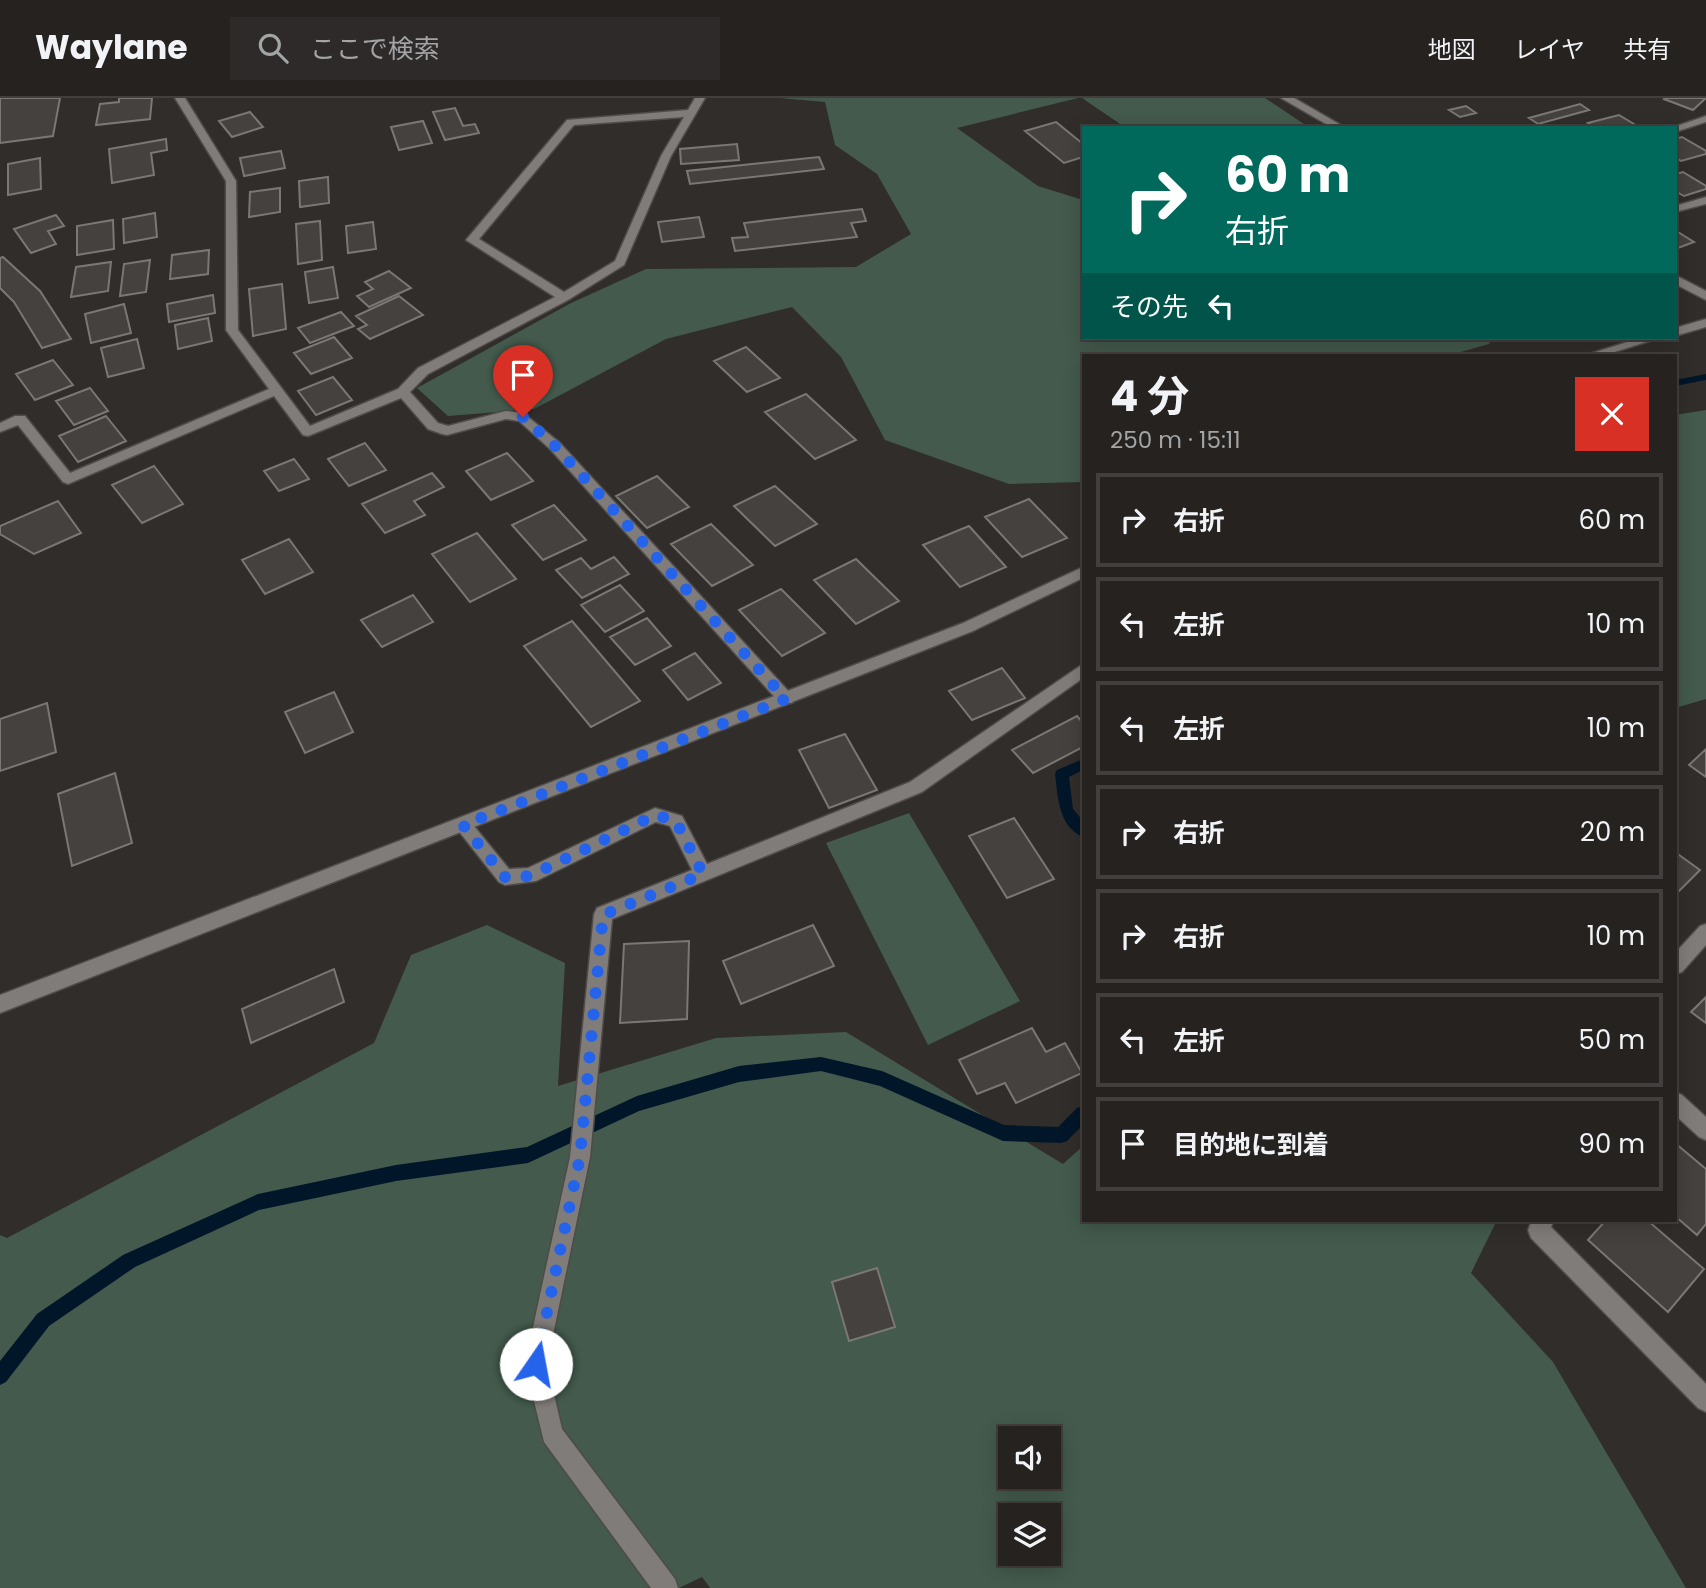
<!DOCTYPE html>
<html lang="ja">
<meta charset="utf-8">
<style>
:root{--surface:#252220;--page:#2d2a29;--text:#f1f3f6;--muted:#a3a4a5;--line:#423f3e}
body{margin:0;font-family:Poppins,"Noto Sans JP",sans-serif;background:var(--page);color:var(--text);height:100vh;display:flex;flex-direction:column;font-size:26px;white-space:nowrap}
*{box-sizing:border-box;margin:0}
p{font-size:23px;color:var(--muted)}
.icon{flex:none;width:38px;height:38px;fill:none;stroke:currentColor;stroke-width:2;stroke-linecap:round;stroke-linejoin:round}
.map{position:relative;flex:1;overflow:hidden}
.details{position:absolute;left:1082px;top:256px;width:595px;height:868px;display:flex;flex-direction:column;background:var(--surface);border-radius:0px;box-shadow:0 4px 18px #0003,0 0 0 2px var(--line)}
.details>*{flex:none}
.hud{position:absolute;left:1082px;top:28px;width:595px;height:214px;border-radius:0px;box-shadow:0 4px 18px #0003,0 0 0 2px var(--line);background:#00695c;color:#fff;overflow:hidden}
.controls{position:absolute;left:998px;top:1328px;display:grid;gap:14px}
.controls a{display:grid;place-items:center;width:63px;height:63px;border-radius:0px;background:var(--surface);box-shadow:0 4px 18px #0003,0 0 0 2px var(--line);font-size:35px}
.pin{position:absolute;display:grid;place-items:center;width:60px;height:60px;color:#fff;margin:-72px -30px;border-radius:50% 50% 50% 0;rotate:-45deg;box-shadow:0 0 7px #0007}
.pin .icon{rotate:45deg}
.me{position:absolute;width:77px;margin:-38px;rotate:12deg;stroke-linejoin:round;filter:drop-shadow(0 0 5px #0008)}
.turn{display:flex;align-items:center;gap:24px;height:147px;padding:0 28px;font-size:32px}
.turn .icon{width:91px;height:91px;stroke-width:2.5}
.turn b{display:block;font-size:49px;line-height:60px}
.then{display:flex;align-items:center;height:66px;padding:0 28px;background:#0003;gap:14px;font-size:26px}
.round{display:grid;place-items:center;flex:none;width:74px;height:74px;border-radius:0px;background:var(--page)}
.head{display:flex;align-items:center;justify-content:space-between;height:119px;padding:0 28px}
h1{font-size:42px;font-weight:700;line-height:52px}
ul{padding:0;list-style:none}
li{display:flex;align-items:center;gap:21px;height:94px;margin:0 14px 10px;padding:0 14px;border:4px solid var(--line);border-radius:0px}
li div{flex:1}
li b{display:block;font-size:26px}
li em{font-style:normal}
header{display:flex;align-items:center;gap:42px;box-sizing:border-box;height:98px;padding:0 35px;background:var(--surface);border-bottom:2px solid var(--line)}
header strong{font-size:33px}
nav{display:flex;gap:38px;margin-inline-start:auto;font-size:24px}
.search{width:490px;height:63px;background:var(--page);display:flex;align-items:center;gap:18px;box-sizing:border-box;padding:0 24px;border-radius:0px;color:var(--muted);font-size:26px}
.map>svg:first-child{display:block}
</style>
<header>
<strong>Waylane</strong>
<div class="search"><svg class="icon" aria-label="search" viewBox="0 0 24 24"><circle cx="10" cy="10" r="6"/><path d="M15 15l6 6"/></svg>ここで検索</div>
<nav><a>地図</a><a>レイヤ</a><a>共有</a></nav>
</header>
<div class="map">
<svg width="1706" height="1490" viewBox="0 0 1706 1490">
<rect width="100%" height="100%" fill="#312d2a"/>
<path fill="#435a4c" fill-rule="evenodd" d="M780,0H1078L957,30L1038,88L1083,102V240H1493L1489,246L1450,257H1083V384L1009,386L885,342L841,259L792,209L666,241L534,311L448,318L417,290L571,205L646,171L856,169L911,136L877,76L835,47L825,4Z
M1082,0H1265L1310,30H1126Z
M1706,312V601L1675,610V317Z
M909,715L1020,903L928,947L826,745Z
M487,827L565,865L558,988L716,940L846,934L1063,1066L1083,1048V1122H1497L1471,1175L1553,1264L1686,1490H710L702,1479L679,1490H0V1137L7,1140L374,945L411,857ZM1010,1340H1048V1379H1010ZM1010,1418H1048V1456H1010Z"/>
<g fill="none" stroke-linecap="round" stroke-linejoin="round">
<path fill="#021629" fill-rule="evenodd" d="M1706,276V282L1675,288V282Z
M1083,661V672L1069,679L1073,711L1083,723V739C1058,728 1058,699 1055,676L1057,672Z
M821,959L882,973L1004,1027L1058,1029L1077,1010L1083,1008V1027L1067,1043L1061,1045L1003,1043L880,988L821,973L739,984L639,1013L528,1065L396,1083L259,1112L135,1169L49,1228L6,1284L0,1287V1263L37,1216L123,1157L258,1096L396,1067L527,1049L637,998L739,968Z"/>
</g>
<path fill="#45413e" stroke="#7b7774" stroke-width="2" d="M0,0H60L53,38L0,45Z
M119,0H152L150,21L96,27L100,6L119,4Z
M1706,0L1693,12L1664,1L1665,0Z
M1580,6L1589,12L1538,26L1529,20Z
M1466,8L1476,15L1460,19L1449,12Z
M455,10L463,28L475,26L479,35L445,42L433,14Z
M250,14L263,29L232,39L219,23Z
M1619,17L1639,29L1596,30L1588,25Z
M423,23L432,45L399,52L391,29Z
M1056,24L1083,46V59L1064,65L1025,33Z
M1682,39L1706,53V56L1681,63L1675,59V41Z
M166,41L167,52L151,55L154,77L112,85L109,51Z
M737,46L739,62L681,66L680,51Z
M281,53L285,70L244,78L240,60Z
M819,59L824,71L690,86L687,73Z
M40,60L41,91L8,97V66Z
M1683,74L1706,88V91L1684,98L1675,93V76Z
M328,79L329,105L300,109L299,83Z
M280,90V114L249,119L250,94Z
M862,111L866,123L851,125L857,139L735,153L732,140L748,139L744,125Z
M155,115L157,139L124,145L123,121Z
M56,117L64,128L48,133L56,146L31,155L14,131Z
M699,119L704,139L662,144L658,124Z
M113,122L114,151L77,157V128Z
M320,123L322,162L298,166L296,126Z
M373,124L376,151L348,155L346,128Z
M1678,134L1694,144L1675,151V136Z
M209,152L208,176L170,181L172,157Z
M3,159L40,193L71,241L42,250L14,204L0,190V160Z
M150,162L146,194L120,198L124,166Z
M111,164L108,193L71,199L76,169Z
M333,169L338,200L309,205L305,174Z
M389,173L411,190L369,209L357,198L373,191L365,184Z
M282,186L286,231L253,238L249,191Z
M213,197L215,215L169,224L167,206Z
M399,198L423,217L370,241L358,231L367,227L356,218Z
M124,206L131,235L91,245L85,216Z
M341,214L354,228L310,245L298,230Z
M208,220L212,243L178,251L175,227Z
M334,239L352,260L311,276L294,255Z
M137,241L144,270L108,279L101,250Z
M746,249L780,280L747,294L714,263Z
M53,262L73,287L35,302L16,276Z
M333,279L352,302L316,317L298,293Z
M90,290L108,313L74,327L56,303Z
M806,296L856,342L815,361L765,314Z
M106,318L126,343L78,364L59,338Z
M365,345L386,372L349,388L328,361Z
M507,355L533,383L491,402L466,373Z
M294,361L309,381L279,393L264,373Z
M154,368L183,406L142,425L112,387Z
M432,375L444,389L414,403L425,417L385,435L362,406Z
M657,378L689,409L647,430L616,398Z
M775,388L817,426L775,448L734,408Z
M1029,401L1067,440L1022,459L985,419Z
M58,403L81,435L34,456L0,436V428Z
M554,407L586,442L543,462L512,427Z
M711,426L753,467L712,488L671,446Z
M969,428L1006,469L960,489L923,447Z
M477,435L516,481L470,504L432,456Z
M289,441L313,474L265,496L242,462Z
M614,459L629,476L582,500L556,472L581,460L591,471Z
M856,461L899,503L856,526L814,482Z
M620,487L644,513L605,534L581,507Z
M781,491L825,535L782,558L739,512Z
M413,497L433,524L382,549L361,522Z
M647,520L671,548L635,567L610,539Z
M572,523L640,603L591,629L524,548Z
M695,555L721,585L688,602L663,572Z
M1002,570L1025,600L972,622L949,593Z
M334,594L353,634L305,655L285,614Z
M47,605L56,654L0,673V621Z
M1077,618L1083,625V649L1033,675L1012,652Z
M845,636L877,692L829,710L799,652Z
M1706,651V679L1689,667Z
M115,675L132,745L72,768L58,696Z
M1014,720L1054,781L1007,800L969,738Z
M1675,754L1700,772L1675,797Z
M813,827L834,868L741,906L723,863Z
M689,843L687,921L620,925L624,846Z
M334,871L344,904L251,945L242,911Z
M1706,899V925L1691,914Z
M1032,930L1046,954L1065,945L1082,975L1016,1005L1005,985L977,996L959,962Z
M1675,1045L1706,1071V1126L1697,1137L1675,1118Z
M1606,1122H1647L1704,1171L1668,1214L1588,1142Z
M877,1170L895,1229L849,1243L832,1184Z"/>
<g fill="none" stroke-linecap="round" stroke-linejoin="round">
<defs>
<path id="street" d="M175,0H185L236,83L238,232L310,328L398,291L418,270L555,199L466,142L567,22L688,12L695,0H705L671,58L624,167L568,202L428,276L410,294L438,325L448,328L506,313L523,315L560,345L792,597L794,601L792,605H780L550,351L519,323L506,321L447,337L442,336L428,331L401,300L308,338L303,337L274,298L68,386L63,384L18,327L0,334V325L15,318H25L70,375L269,291L226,232V83ZM684,19L661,58L615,163L564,194L479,141L574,27Z
M1281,0H1294L1346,30H1333Z
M1706,18V24L1675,34V30H1671Z
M1706,99V106L1675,114V108Z
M1675,177L1706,193V202L1675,186Z
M1083,566V580L922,694L612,821L590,1059L547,1266L562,1331L675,1481L678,1490H651L544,1344L525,1266L570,1059L594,816L597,810L692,772L670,728L656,724L536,783L505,787L499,784L454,727L457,722L463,720L469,722L509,771L528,770L655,710L682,718L707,766L910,684Z
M1706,826V847L1682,874L1675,876V855L1700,828Z
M1675,994L1682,997L1706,1019V1042L1699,1039L1675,1017Z
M1532,1122H1554L1551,1129L1706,1286V1314L1698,1310L1531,1140L1528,1132Z"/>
<path id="secondary" d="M1706,221V229L1675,238V230Z
M1640,240H1659L1605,257H1586Z
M1083,469V480L973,533L0,915V897L963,525Z"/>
</defs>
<use href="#street" stroke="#4e4b49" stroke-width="3"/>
<use href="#secondary" stroke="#4e4b49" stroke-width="3"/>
<use href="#street" fill="#807c79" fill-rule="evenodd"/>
<use href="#secondary" fill="#807c79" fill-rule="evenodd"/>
</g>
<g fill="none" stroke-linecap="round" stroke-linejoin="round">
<path stroke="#2563eb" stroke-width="12" stroke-dasharray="0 21.6" d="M523,319L555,348L786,601L463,727L505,779L530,778L655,717L676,723L703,776L603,817L580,1059L536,1266"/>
</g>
</svg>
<div class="controls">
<a><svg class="icon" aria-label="sound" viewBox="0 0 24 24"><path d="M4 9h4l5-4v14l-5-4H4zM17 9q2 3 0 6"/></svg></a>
<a><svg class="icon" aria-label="layers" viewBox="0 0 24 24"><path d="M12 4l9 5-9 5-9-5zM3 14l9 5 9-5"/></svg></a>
</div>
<div class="pin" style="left:523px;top:319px;background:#d93025"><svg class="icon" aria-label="arrive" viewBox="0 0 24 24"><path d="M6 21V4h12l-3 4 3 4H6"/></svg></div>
<svg class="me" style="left:536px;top:1266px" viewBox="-20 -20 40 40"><circle r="19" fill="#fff"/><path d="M0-13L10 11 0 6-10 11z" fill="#2563eb"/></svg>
<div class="hud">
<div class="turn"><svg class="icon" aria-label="right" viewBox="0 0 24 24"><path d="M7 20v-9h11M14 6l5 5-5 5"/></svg><div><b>60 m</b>右折</div></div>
<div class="then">その先<svg class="icon" aria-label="left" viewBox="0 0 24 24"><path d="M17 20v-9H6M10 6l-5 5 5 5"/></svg></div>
</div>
<section class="details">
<div class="head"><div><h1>4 分</h1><p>250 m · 15:11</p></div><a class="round" style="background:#d93025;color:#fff"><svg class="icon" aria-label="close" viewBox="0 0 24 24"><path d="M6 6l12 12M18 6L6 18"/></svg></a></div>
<ul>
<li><svg class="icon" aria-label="right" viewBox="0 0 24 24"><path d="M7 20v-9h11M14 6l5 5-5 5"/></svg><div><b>右折</b></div><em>60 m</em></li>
<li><svg class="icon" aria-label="left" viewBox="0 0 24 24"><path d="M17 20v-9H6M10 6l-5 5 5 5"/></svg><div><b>左折</b></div><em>10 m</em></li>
<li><svg class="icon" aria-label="left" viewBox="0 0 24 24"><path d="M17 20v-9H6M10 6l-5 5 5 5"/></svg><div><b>左折</b></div><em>10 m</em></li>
<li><svg class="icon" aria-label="right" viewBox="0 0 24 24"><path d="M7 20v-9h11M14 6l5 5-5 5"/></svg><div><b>右折</b></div><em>20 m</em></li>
<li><svg class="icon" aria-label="right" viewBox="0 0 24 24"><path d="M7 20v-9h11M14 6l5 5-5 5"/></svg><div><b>右折</b></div><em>10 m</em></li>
<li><svg class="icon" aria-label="left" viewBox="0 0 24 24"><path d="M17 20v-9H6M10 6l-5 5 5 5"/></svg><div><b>左折</b></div><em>50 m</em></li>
<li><svg class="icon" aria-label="arrive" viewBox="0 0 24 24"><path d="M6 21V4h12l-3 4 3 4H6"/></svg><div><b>目的地に到着</b></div><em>90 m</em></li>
</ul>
</section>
</div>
